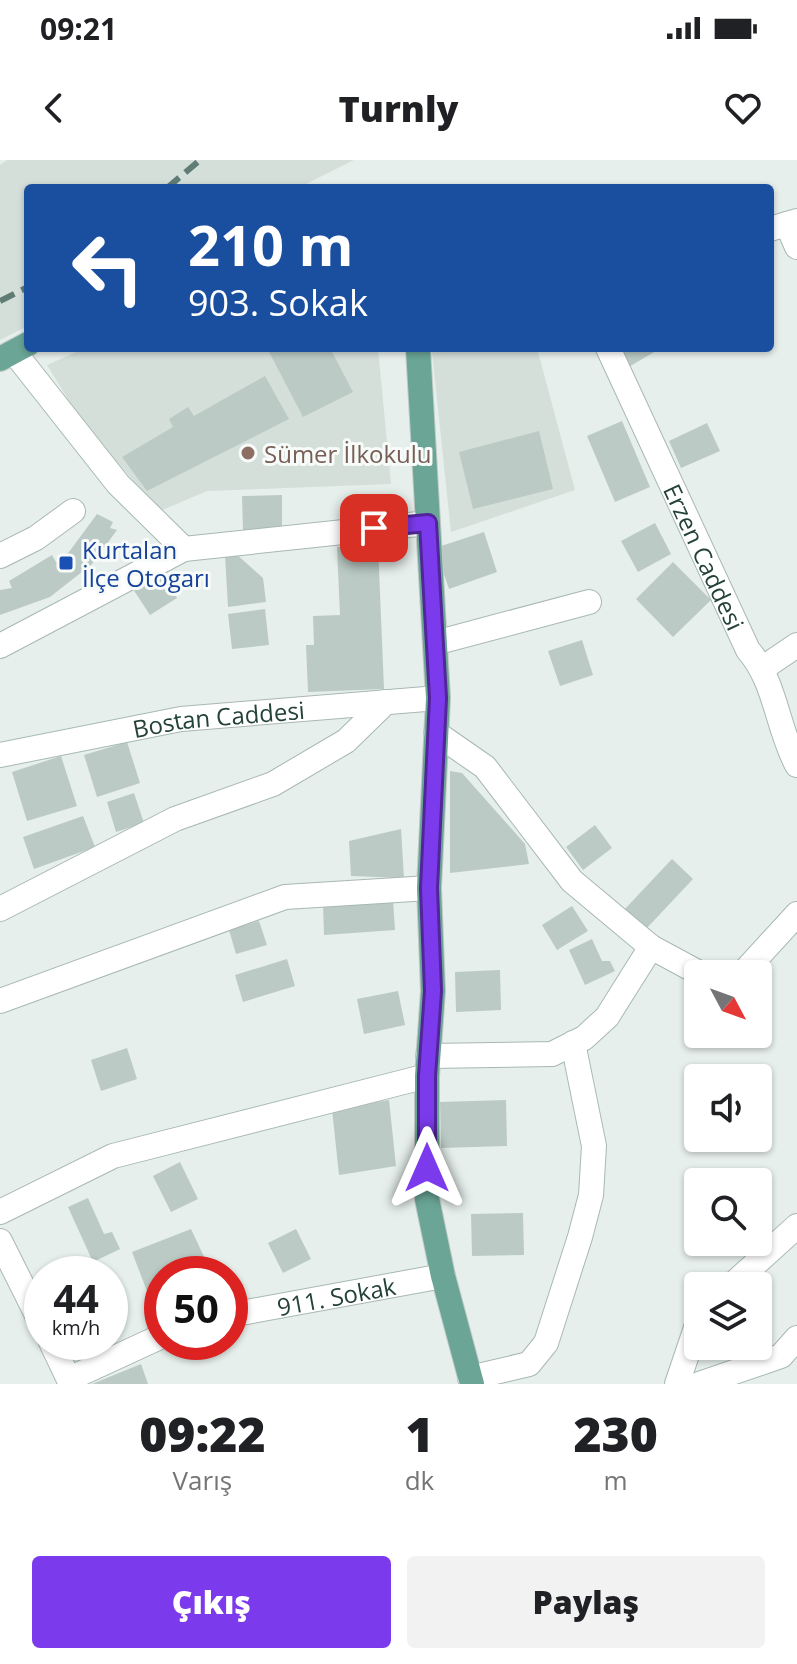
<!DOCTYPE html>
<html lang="tr">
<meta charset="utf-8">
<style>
:root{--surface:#fff;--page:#f2f2f2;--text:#202124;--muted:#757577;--accent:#7c3aed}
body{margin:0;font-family:"Open Sans",sans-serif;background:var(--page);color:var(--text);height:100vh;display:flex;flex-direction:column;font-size:30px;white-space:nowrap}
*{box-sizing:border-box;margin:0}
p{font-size:26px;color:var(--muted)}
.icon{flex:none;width:44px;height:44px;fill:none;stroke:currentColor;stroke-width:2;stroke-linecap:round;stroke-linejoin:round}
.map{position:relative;height:1224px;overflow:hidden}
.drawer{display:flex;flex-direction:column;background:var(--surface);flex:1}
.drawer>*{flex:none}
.top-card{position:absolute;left:24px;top:24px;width:750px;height:168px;border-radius:8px;box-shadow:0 2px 6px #0004;background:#1a4fa0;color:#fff;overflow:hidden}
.needle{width:52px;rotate:131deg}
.buttons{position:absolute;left:684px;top:800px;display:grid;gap:16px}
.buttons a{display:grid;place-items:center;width:88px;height:88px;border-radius:8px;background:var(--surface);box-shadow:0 2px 6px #0004;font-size:40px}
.speed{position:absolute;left:24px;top:1096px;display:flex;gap:16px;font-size:40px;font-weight:700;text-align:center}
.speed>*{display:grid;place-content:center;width:104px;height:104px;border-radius:50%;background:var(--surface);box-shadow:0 2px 6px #0004;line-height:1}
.speed small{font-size:20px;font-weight:400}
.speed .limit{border:12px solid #d22;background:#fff;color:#111}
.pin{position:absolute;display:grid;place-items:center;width:68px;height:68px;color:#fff;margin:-34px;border-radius:16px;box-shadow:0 4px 12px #0006}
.me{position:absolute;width:88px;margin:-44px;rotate:0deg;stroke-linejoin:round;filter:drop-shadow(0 0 6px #0008)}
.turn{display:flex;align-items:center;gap:28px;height:168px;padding:0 32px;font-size:36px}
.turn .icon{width:104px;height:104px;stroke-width:2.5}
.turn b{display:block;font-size:56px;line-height:68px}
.eta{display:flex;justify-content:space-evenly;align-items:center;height:136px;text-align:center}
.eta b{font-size:48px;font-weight:800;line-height:56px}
.cta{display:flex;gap:16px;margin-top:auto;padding:16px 32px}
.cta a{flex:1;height:92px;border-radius:8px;background:var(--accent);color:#fff;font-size:32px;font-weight:800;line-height:92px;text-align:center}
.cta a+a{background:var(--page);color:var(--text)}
.status{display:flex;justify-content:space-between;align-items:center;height:56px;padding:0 40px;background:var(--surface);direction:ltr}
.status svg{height:22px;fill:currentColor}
header{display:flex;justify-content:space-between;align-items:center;height:104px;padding:0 32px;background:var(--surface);font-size:36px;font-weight:800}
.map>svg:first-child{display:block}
</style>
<div class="status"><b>09:21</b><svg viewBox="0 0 49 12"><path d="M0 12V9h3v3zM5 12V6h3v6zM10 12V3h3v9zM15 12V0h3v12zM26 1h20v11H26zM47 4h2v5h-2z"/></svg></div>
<header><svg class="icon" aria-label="back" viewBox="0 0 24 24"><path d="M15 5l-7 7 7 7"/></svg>Turnly<svg class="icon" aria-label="heart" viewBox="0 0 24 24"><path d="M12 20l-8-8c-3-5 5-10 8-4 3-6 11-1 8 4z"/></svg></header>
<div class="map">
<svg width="797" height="1224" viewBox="0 0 797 1224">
<rect width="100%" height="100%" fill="#e6efeb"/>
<path fill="#d4dfda" d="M7,0H354L298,28H28V166L0,180V5Z
M85,188H378L391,324L207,331L160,351L82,262L47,205Z
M444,188H537L575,330L451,372L432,192Z"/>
<path fill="#bbcac4" d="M267,188H330L353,232L303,257Z
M617,188H661L627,208Z
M265,216L289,259L147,331L122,297L173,267L169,259L188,247L194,256Z
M622,261L650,327L615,342L587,276Z
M707,263L720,291L681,308L669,281Z
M539,271L553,329L473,349L459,292Z
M282,335V369L243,370L242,336Z
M97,354L113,362L110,368L117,370L92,404L50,437L0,455V430L12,428L9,421L52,395L56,402L69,392Z
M655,363L671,394L638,412L621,381Z
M484,372L497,412L449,429L435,388Z
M378,385L384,529L308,532L306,485H314L313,456L340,455L337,387Z
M235,393L263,418L266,442L228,447L225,395Z
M673,402L711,440L673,477L636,439Z
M161,412L177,438L150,455L133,429Z
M265,449L269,485L232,489L228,454Z
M582,480L593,515L560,526L548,491Z
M127,582L140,623L97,637L84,595Z
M61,596L77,646L27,661L12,612Z
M450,611L462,613L525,684L529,704L450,713Z
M134,633L144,663L116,672L107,642Z
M83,656L95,687L34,709L23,677Z
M595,665L612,688L583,710L566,687Z
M401,669L404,718L351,716L349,681Z
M672,699L693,719L645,770L624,750Z
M393,740L395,770L324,775L323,744Z
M572,746L588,771L557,790L542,765Z
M259,761L267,785L236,794L229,770Z
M592,779L602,801H610L615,811L585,825L569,790Z
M287,799L295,826L243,842L235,815Z
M500,810L501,850L456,852L455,812Z
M398,831L405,865L364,874L357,839Z
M127,888L137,919L101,931L91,900Z
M389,940L396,1006L339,1015L332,949Z
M506,940L507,986L441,988L440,942Z
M180,1002L198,1039L171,1052L153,1016Z
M88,1038L104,1074L112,1072L120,1089L93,1102L68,1047Z
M523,1053L524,1095L472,1096L471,1054Z
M191,1069L207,1103L175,1114H162V1134L150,1139L132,1092Z
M296,1069L311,1099L283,1113L268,1083Z
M141,1204L148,1224H92Z"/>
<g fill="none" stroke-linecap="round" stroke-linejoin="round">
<defs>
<g id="minor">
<path d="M787,64L797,87"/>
<path d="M770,69L797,61"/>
<path id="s1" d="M608,188L748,490C776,522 777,568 797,605"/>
<path d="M14,192L118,324L184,389"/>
<path d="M0,396L36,378L73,351"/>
<path d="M435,483L589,442"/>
<path d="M0,486L184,389L428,363"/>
<path d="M763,508L797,485"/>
<path d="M436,573L485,607L572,721L651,787L701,814"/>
<path id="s2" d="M0,595L181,559L438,538"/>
<path d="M0,749L175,659L273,624L346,581L386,542"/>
<path d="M742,814L797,754"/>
<path d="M0,841L285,737L429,728"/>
<path d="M428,896L552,894L584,878L607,857L651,787"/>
<path d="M0,1052L113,996L427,916"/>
<path d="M0,1081L42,1165"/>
<path d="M731,1126L797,1066"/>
<path id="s3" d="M230,1155L443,1116"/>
<path d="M51,1182L71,1224"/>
<path d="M470,1218L529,1204L546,1183L580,1077L591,1035L594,986L573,883"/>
<path d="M69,1219L162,1176"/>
<path d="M677,1224L698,1162"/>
<path d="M699,1224L781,1196L797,1178"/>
</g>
<path id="major" d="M418,188L438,538L429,728L433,831L427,916V1039L443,1116L472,1224
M0,199L28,184"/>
</defs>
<use href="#minor" stroke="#a8b8b2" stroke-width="26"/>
<use href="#major" stroke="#c2cac8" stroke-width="26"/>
<use href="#minor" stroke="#fff" stroke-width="24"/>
<use href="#major" stroke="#6aa596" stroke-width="24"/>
<path stroke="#5f7d75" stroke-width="6" stroke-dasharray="16 8" stroke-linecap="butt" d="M167,28L200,0
M0,141L28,127"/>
</g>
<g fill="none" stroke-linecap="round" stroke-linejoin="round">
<defs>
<path id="route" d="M374,368L428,363L438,538L429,728L433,831L427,916V1008"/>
</defs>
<use href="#route" stroke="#51269a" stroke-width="20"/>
<use href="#route" stroke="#7c3aed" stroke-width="14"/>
</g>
<circle fill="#8d6e63" stroke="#f7fbf9" stroke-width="3" cx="248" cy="293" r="8"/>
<rect fill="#1a4fb4" stroke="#f7fbf9" stroke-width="3" x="58" y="395" width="16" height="16" rx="4"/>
<g text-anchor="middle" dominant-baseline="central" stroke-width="6" stroke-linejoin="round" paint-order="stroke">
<g font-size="24" fill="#785e54" stroke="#f7fbf9" text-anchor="start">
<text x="264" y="293">Sümer İlkokulu</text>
</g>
<g font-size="24" fill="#164399" stroke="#f7fbf9" text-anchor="start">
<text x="82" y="389">Kurtalan<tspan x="82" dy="28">İlçe Otogarı</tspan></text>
</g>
<g font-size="24" fill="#24423a" stroke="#f7fbf9">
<text stroke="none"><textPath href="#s1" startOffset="230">Erzen Caddesi</textPath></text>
<text stroke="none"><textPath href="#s2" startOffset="222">Bostan Caddesi</textPath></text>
<text stroke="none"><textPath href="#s3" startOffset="108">911. Sokak</textPath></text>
</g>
</g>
</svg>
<div class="buttons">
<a><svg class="needle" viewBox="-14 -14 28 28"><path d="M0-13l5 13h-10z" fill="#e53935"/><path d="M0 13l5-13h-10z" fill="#757577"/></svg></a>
<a><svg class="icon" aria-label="sound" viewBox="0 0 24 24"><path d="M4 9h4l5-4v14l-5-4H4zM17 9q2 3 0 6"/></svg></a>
<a><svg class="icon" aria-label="search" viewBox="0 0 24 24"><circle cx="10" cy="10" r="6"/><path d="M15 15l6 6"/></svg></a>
<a><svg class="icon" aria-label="layers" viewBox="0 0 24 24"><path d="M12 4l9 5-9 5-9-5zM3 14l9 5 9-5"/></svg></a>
</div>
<div class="speed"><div>44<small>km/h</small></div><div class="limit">50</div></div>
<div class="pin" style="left:374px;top:368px;background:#d93025"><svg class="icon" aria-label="arrive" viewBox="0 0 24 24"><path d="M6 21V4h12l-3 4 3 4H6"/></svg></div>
<svg class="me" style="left:427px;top:1008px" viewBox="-20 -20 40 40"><path d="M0-17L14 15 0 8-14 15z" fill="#7c3aed" stroke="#fff" stroke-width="4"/></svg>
<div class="top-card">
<div class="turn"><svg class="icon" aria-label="left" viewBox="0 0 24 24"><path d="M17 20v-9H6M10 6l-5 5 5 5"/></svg><div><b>210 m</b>903. Sokak</div></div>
</div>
</div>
<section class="drawer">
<div class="eta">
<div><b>09:22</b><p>Varış</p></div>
<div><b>1</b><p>dk</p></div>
<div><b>230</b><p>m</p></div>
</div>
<div class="cta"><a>Çıkış</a><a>Paylaş</a></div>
</section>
